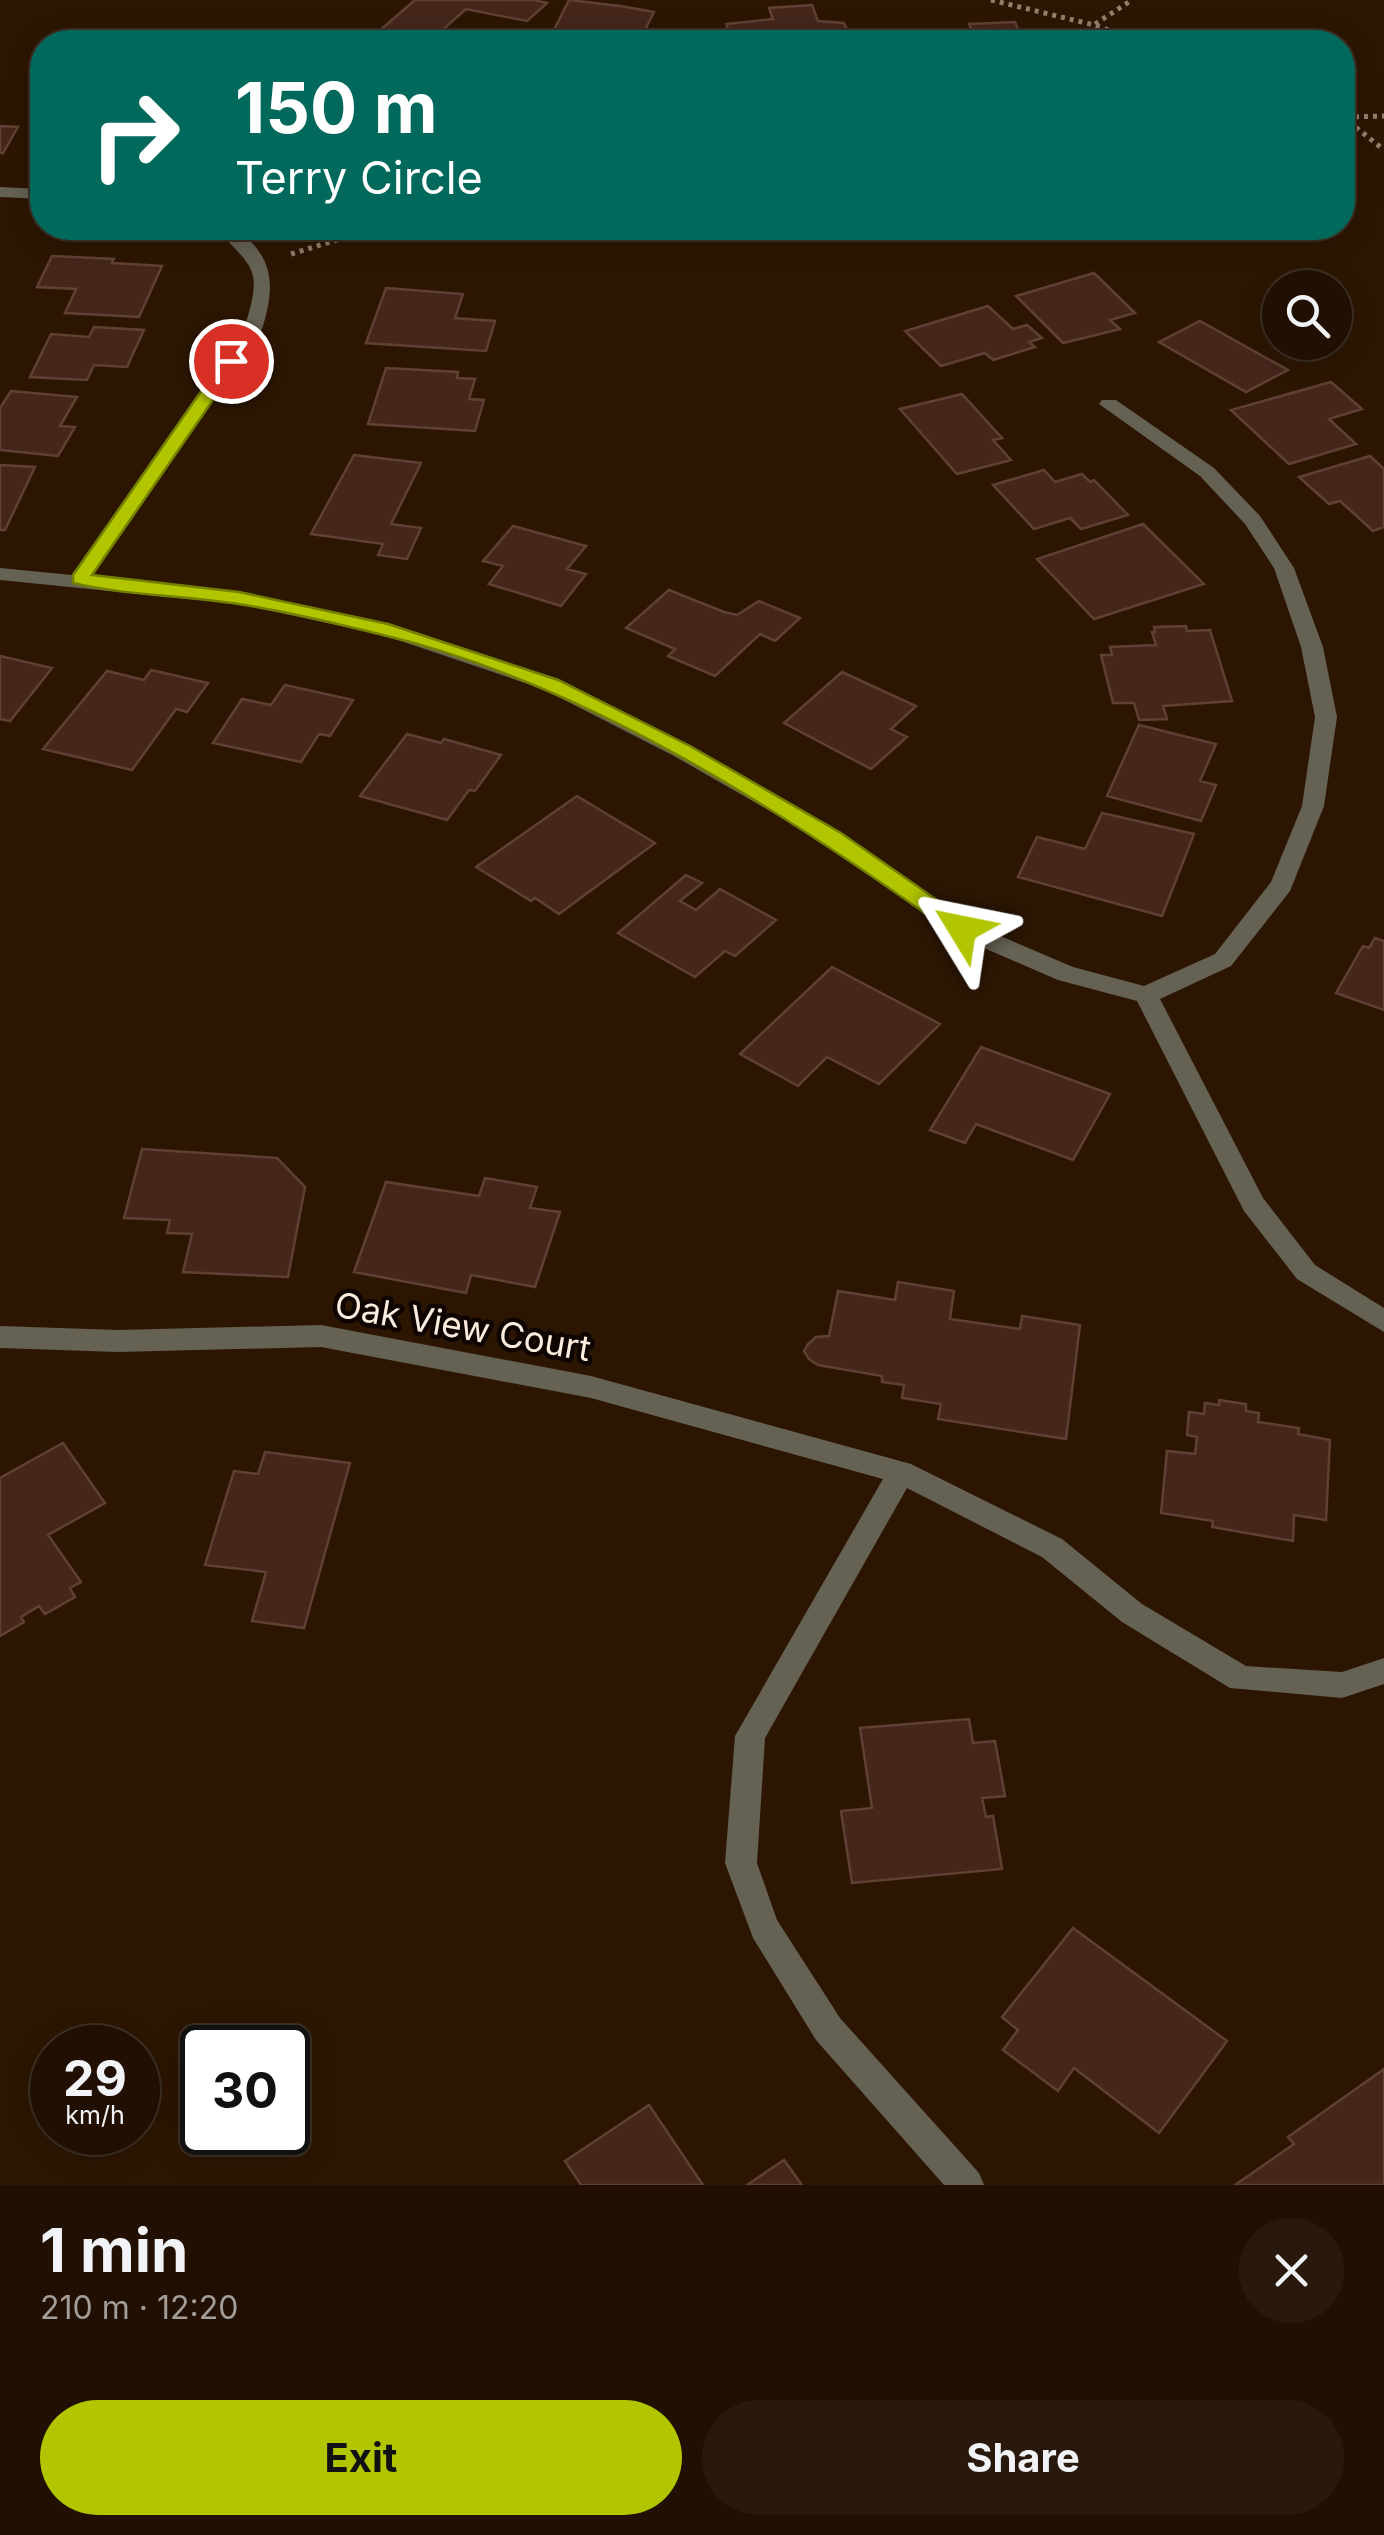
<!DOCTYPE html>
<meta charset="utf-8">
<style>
:root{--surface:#211002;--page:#29190c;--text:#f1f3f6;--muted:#a29d99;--line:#3e3024;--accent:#b1c500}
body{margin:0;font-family:Inter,sans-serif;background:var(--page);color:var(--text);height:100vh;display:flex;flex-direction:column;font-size:38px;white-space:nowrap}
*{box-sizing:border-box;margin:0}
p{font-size:32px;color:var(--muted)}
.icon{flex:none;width:55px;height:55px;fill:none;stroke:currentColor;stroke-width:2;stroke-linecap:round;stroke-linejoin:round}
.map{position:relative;height:2185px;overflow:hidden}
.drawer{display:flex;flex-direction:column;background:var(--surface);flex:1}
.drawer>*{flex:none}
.hud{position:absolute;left:30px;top:30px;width:1325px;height:210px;border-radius:40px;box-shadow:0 5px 25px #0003,0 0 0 2px var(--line);background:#00695c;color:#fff;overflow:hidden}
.fabs{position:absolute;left:1262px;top:270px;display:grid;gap:20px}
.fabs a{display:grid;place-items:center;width:90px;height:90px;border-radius:50%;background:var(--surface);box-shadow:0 5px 25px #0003,0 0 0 2px var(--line);font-size:50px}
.speed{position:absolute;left:30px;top:2025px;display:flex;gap:20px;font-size:50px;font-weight:700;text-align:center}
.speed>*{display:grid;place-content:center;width:130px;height:130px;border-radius:50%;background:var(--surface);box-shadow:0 5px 25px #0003,0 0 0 2px var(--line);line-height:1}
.speed small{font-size:25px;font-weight:400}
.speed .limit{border:5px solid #111;border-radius:15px;background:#fff;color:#111}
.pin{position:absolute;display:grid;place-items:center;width:85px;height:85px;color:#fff;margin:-42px;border:5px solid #fff;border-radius:50%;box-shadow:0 2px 10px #0007}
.me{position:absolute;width:110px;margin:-55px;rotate:305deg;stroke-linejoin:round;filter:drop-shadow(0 0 8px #0008)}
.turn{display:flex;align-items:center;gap:35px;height:210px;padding:0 40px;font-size:45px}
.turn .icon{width:130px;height:130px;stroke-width:2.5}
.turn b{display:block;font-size:70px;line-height:85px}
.round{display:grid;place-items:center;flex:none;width:105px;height:105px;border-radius:52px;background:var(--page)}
.headline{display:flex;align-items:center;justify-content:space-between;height:170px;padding:0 40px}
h1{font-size:60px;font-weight:700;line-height:75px}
.cta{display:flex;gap:20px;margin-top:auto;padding:20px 40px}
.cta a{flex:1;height:115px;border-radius:60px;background:var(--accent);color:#111;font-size:40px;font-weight:700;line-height:115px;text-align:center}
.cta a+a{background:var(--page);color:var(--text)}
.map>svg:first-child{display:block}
</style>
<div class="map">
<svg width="1384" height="2185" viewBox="0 0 1384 2185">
<rect width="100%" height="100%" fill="#2c1602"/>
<path fill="#44261b" stroke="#604034" stroke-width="2.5" d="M415,0H533L547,3L527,21L466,9L430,41L378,32Z
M569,0L620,6L654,12L643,34L634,32L628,42L559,35L553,32Z
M812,5L818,21L844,23L851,38L817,39L818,42H739L735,31H729L726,24L773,19L769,8Z
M1015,22L1024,42H976L969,24Z
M0,126L18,127L3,153H0Z
M52,256L114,259L112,263L162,266L139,317L65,313L76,289L37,287Z
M1094,273L1135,313L1110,320L1120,329L1063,343L1016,296Z
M386,288L463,294L455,318L495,321L486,351L366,343Z
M988,306L1013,329L1027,325L1042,338L1029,342L1035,347L993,360L985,353L941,366L905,331Z
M1200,321L1288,370L1246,392L1159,342Z
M94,327L144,330L127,367L94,365L87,380L30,377L51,334L89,337Z
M386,368L458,372L457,378L475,379L469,399L484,400L475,431L368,424Z
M1331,382L1362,409L1329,419L1356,444L1289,464L1231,410Z
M11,391L77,397L60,426L75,427L58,456L0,450V408Z
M962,394L1002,438L993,440L1011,460L957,474L900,409Z
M354,455L421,463L391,524L421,528L407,559L378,555L383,544L311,534Z
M1370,456L1384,469V527L1373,531L1340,501L1329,504L1299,477Z
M0,465L35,467L5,530H0Z
M1044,470L1055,482L1082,474L1090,482L1094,480L1128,515L1081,529L1070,518L1034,529L993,485Z
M1143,524L1204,584L1094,619L1037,559Z
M513,526L586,546L567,569L586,574L561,606L489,584L503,566L483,561Z
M669,590L724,612L737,615L759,601L800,618L775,641L760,634L715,676L668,656L675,649L626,628Z
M1186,626L1187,631L1210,630L1232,701L1163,706L1167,719L1139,720L1134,703H1113L1101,655H1112L1110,647L1156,645L1152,632H1155L1154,627Z
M0,656L52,668L10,721L0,719Z
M151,670L208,683L187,712L176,709L132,770L43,749L107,671L144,680Z
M842,672L916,706L891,729L907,737L871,769L784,723Z
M285,685L353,700L330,736L319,734L301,762L213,743L242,699L271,705Z
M1139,725L1216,744L1200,781L1216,785L1201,821L1107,796Z
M407,734L441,743L444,739L501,755L475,791L469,790L447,820L360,796Z
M577,796L655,843L559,914L535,898L531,901L476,867Z
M1102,813L1194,834L1162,916L1018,877L1037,837L1085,849Z
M686,875L702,883L680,901L696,910L720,889L776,920L735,956L725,951L695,977L618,933Z
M1375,938L1384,941V1010L1336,993L1363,946L1369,948Z
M832,967L940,1024L879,1084L827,1057L798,1086L740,1054Z
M981,1047L1110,1094L1073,1160L976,1124L965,1143L930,1130Z
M142,1149L277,1158L305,1187L288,1277L183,1272L192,1234L167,1233L170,1220L124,1218Z
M485,1178L537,1187L530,1208L560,1212L535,1287L471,1275L466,1293L354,1272L386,1182L479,1196Z
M898,1282L954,1291L950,1319L1020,1329L1022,1316L1080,1325L1066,1439L938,1419L941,1404L902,1398L904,1385L882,1382V1376L818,1365L809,1359L804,1351L808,1344L816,1337L829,1336L838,1291L895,1300Z
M1219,1400L1246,1404V1411L1259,1413L1258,1422L1299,1428L1298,1434L1330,1440L1326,1520L1294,1515L1293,1541L1212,1527L1213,1521L1161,1513L1167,1451L1195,1454L1197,1437L1187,1435L1189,1412L1204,1414L1205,1403L1219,1405Z
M63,1443L105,1503L48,1535L81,1582L70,1588L75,1597L45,1614L39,1606L21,1617L24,1622L0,1636V1478Z
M265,1452L350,1463L304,1628L252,1621L266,1572L205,1565L234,1471L258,1474Z
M969,1719L973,1743L995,1741L1005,1796L982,1798L986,1817L993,1816L1002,1869L852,1883L841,1811L872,1808L860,1728Z
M1073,1928L1227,2041L1159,2133L1074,2068L1058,2091L1003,2050L1018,2030L1002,2017Z
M1384,2069V2185H1235L1294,2144L1288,2137Z
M649,2105L703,2185H581L565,2161Z
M784,2160L802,2185H747Z"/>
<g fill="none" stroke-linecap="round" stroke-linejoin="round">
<path stroke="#927e6e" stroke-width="5" stroke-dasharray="4 5" stroke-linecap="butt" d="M991,0L1094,25L1143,42
M1095,24L1132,0
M1342,116L1384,150
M1346,117L1384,116
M291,254L376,228"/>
<path fill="#656153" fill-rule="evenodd" d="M0,187L42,189V199L0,197Z
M215,228H235C274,256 276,285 262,329L92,577L239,592L388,623L559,679L690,746L842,833L970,923L1073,967L1144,986L1215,954L1271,882L1302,806L1315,717L1301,647L1274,568L1245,524L1200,476L1099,404L1102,400H1116L1214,468L1260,516L1294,568L1323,647L1337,717L1324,806L1290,891L1231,966L1160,999L1263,1198L1315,1265L1384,1308V1332L1297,1279L1244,1211L1137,1001L1058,980L954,935L826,843L674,756L543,689L383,635L239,604L0,580V568L72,575L244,329C263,268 255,270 215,228Z
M321,1325L591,1376L911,1464L1062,1539L1142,1604L1246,1666L1342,1672L1384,1658V1684L1342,1698L1230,1688L1122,1622L1042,1557L907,1488L765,1738L757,1863L777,1920L840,2018L979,2173L984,2185H944L816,2040L753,1938L725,1863L735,1736L883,1479L591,1398L321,1347L118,1352L0,1348V1326L118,1330Z"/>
</g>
<path fill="#b1c500" stroke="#738000" stroke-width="2.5" d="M231,356L240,361L92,575L239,592L388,624L558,680L690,746L841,833L970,923L973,929L970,934H954C786,813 584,682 379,634C333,623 286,611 238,604C184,595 127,596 73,583V575L225,357Z"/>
<g text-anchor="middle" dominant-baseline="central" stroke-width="9" stroke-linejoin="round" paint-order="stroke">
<g font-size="35" fill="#fdede0" stroke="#0e0501">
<text transform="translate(463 1326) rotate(10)">Oak View Court</text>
</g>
</g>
</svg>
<div class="fabs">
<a><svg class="icon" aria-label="search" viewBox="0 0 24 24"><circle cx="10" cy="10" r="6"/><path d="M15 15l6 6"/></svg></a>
</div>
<div class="speed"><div>29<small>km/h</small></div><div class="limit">30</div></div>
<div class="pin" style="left:231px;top:361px;background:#d93025"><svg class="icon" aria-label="arrive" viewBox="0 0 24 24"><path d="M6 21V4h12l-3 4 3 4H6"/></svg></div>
<svg class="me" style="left:962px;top:929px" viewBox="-20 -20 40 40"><path d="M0-17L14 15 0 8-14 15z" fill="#b1c500" stroke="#fff" stroke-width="4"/></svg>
<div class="hud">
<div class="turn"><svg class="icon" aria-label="right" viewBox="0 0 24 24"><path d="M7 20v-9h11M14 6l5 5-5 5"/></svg><div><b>150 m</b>Terry Circle</div></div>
</div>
</div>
<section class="drawer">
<div class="headline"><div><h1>1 min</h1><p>210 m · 12:20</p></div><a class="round"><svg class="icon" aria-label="close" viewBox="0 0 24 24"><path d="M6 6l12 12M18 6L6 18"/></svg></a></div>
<div class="cta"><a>Exit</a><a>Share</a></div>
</section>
